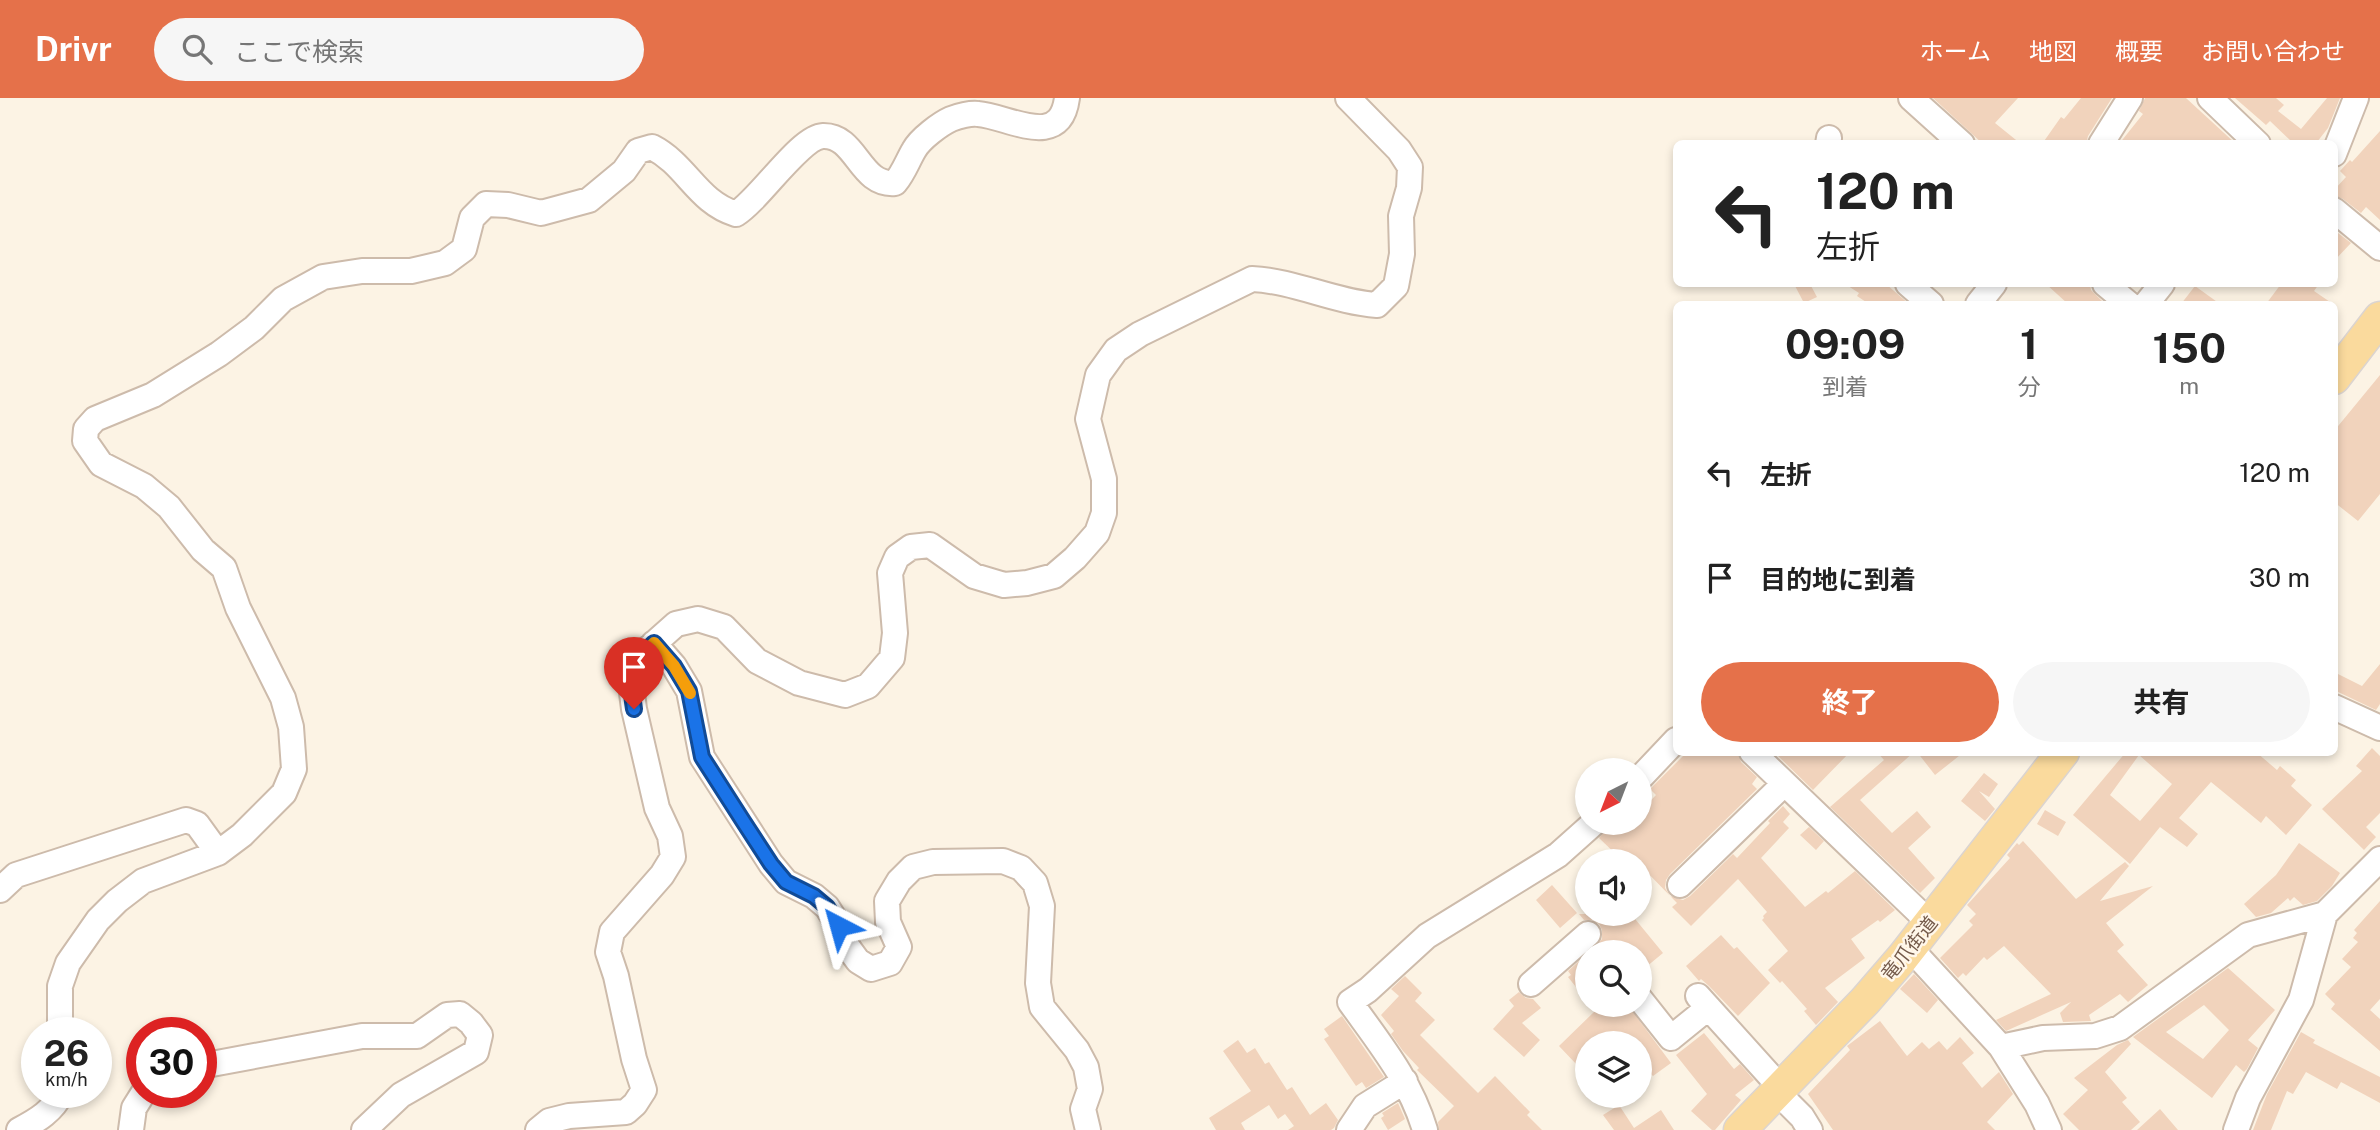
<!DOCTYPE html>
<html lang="ja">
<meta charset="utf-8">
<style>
:root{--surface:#fff;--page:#f6f6f6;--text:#222;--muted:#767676;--accent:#e5714a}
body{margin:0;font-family:"Public Sans","Noto Sans JP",sans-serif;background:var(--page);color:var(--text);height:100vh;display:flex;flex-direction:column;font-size:26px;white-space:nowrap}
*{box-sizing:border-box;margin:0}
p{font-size:23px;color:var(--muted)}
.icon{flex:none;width:38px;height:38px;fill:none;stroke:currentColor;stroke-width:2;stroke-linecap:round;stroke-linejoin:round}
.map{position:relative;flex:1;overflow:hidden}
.panel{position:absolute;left:1673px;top:203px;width:665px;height:455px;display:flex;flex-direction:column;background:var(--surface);border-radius:10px;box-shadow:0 4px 10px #0003}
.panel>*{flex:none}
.banner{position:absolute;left:1673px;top:42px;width:665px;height:147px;border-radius:10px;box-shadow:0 4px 10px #0003;background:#fff;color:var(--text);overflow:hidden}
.needle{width:46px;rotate:222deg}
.controls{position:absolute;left:1575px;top:660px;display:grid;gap:14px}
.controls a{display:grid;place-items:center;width:77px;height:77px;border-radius:50%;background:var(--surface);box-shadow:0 4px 10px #0003;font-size:35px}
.speed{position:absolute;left:21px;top:919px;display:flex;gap:14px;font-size:35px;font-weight:700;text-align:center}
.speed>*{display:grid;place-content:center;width:91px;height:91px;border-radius:50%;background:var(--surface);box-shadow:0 4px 10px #0003;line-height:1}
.speed small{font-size:18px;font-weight:400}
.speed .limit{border:10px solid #d22;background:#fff;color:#111}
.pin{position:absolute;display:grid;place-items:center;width:60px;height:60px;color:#fff;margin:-72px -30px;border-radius:50% 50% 50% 0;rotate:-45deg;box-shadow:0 0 7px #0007}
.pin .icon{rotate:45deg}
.me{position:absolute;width:77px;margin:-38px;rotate:321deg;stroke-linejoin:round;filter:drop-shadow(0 0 5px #0008)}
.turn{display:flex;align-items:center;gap:24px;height:147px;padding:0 28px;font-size:32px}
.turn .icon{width:91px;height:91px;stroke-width:2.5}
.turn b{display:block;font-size:49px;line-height:60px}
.eta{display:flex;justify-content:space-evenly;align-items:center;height:119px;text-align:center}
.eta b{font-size:42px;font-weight:700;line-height:49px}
.cta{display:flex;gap:14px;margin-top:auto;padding:14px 28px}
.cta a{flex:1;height:80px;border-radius:42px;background:var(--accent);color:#fff;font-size:28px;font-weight:700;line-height:80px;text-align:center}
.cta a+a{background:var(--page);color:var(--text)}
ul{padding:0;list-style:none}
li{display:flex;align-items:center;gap:21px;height:105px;padding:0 28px}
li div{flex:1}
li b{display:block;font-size:26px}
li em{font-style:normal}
header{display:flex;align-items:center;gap:42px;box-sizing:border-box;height:98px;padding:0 35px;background:var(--accent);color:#fff}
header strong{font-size:33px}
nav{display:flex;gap:38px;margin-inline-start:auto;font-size:24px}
.search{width:490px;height:63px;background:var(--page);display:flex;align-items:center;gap:18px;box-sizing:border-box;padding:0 24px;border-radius:38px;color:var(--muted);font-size:26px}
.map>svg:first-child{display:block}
</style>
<header>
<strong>Drivr</strong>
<div class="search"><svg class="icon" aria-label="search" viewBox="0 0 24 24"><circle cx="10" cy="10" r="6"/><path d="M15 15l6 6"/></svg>ここで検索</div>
<nav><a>ホーム</a><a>地図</a><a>概要</a><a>お問い合わせ</a></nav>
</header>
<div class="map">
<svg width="2380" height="1032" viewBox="0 0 2380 1032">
<rect width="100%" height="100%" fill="#fcf3e4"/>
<path fill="#f1d3bc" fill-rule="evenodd" d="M1933,0H2018L1995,25L2021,46H1983Z
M2081,0H2112L2088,38L2086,46H2042L2061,19L2064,21Z
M2145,0H2186L2236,46H2119L2143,16L2139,13Z
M2235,0H2276L2284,7L2278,13L2301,31L2327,0H2340L2328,30L2317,44L2319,46H2289L2291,43L2270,23L2266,27Z
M2380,33V122L2366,109L2361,115L2343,101L2334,97V92L2346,79L2340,73L2350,62L2352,64Z
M2334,132L2351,145L2334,163Z
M1794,186H1810L1817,199L1804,205Z
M1845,186H1886L1909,206H1869L1857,198L1859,195Z
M2046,186H2090L2091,192L2103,204L2101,206H2068Z
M2281,186H2319L2314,193L2333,206H2266Z
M2195,188L2220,206H2181Z
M2380,277V396L2358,423L2334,404V333Z
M2380,566V606L2376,612L2334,592V574L2362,588Z
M2372,650L2380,658V715L2366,729L2376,739L2364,752L2322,711L2362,673L2356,668Z
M1687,654H1738L1741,664L1757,679L1752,686L1757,691L1670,776L1666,782L1665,790L1670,798L1683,802L1690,798L1733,756L1737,760L1770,725L1768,723L1783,708L1790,716L1783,724L1789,730L1761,760L1805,809L1826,793L1828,795L1855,773L1895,812L1880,824L1878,822L1851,841L1865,860L1825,890L1838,904L1816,927L1804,913L1807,911L1782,883L1780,885L1768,872L1788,853L1762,822L1764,820L1763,818L1767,814L1738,781L1691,828L1672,809L1677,805L1640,767V763H1623L1599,740L1612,724H1640V714L1656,697L1650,691Z
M1774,654H1850L1813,692Z
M1877,654H1914L1860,702L1892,735L1917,713L1931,729L1908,750L1935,780L1920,795L1830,709L1884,662Z
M1917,654H1964L1935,677Z
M2126,654H2256L2277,672L2280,668L2296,682L2291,688L2312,707L2286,737L2266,718L2261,725L2211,684L2179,720L2198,736L2187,749L2160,729L2130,766L2073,717ZM2139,657L2172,686L2140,723L2110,697Z
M1984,675L1998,686L1989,699L1979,693L1995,711L1985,723L1961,703Z
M2045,712L2066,724L2058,738L2037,726Z
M1809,729L1824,743L1816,752L1800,737Z
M2023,743L2076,801L2125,764L2129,768L2100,803L2153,788L2106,825L2124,847L2117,853L2148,887L2128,904L2120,896L2089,917L2091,923L2063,924L2060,915L2071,904L2006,933L1996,922L2051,896L2004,848L1987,862L1984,859L1966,878L1963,875L1958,880L1940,860L1973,827L1969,823L1976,816L1967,807L2010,760L2007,757L2017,745L2019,747Z
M2299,745L2340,775L2332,788L2317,803L2303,807L2294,799L2290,803L2288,800L2271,815L2256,819L2244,806L2276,777Z
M1552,787L1577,815L1560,830L1536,802Z
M2380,803V901L2370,912L2380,921V953L2331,911L2335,906L2325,896L2351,869L2342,861L2358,844L2353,840L2357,835L2354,832Z
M1579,816H1631L1663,855L1640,874V854H1590L1602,841V832L1599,826L1592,822H1584Z
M1721,837L1734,851L1737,849L1770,885L1738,918L1709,888L1701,881L1699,883L1686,868Z
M1587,856V903L1568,879L1571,877L1568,873Z
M2228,870L2275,912L2248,942L2258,950L2247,971L2244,974L2236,967L2212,1000L2133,939ZM2204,907L2229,932L2203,961L2166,934Z
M1914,876L1938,902L1927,915L1900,891Z
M1405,878L1422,895L1415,903L1435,922L1420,937L1478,995L1495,978L1530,1014L1527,1017L1542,1032H1439L1438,1024L1454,1008L1417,972L1419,970L1403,953L1391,936L1394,933L1381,917L1399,898L1391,891Z
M1519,894L1526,900L1533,901L1541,910L1522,925L1540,942L1524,959L1493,931L1514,908L1509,902Z
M1590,906H1627L1671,965L1653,978L1640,965V945H1587V957L1577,967L1559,948L1595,913Z
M1342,918L1384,979L1366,990L1362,984L1356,988L1324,941L1329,938L1324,931Z
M1880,923L1907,958L1922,944L1929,951L1939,943L1947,952L1960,939L1974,955L1962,965L1982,990L1999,974L2013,996L1987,1024L1995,1032H1833L1808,996L1850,952L1847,948Z
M2301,934L2315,942L2313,945L2380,979V1005L2341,984L2337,991L2306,974L2293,996L2287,993L2271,1032H2253L2267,996Z
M1704,935L1734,971L1740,966L1754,982L1735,997L1741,1002L1715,1032H1712L1691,1013L1707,996L1676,957Z
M1238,942L1247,955L1255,950L1265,966L1269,964L1287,992L1292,989L1310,1017L1326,1005L1338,1022L1334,1030L1331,1032H1288L1294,1028L1285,1016L1278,1021L1269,1007L1241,1025L1245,1032H1216L1209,1020L1251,993L1223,953Z
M2128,942L2131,946L2105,974L2127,1000L2122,1004L2140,1024L2131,1032H2079L2063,1016L2088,992L2074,980L2117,947Z
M1398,1005L1405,1021L1388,1032L1381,1020L1384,1018L1382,1015Z
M1619,1007L1634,1030L1661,1012L1674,1032H1614L1603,1017Z
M2160,1011L2178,1032H2137Z"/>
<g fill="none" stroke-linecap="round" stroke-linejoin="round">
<defs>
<path id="minor" d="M1911,0L1962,46
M2210,0L2258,46
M1828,46L1829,40
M2101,46L2130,0
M2334,56L2356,0
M2334,112L2380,150
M1908,186L1931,206
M2105,186L2129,206
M1978,206L1994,186
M2146,206L2162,186
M654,545L674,568L689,593L702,659L771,766L786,784L814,798L827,809L839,828L847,848L858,863L871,871L890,865L899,849L888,824L887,803L899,783L913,769L933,764L1003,763L1021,770L1035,785L1042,808L1038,885L1042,909L1077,952L1086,969L1090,991L1083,1011L1088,1032
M2334,609L2380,630
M1752,654L1930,825
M1640,680L1676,642
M1680,787L1784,686
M0,792L16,777L186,722L197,726L218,755
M1910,850L2001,949L2037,1006L2049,1032
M1531,886L1588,836
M1698,898L1782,991
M1640,901L1671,940L1708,910
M60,934V888L68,865L98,822L117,803L143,783L218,755L242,737L284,695L294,671L291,629L283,600L238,510L224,470L203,452L169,409L144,388L101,366L85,343L86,331L95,321L153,297L219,256L254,230L283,201L323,179L362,173H411L445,165L464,151L472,120L486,106L508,107L541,115L589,102L624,73L638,53L652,49C687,67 697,104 736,116C760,101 800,39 823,38C857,37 859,88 895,85C904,74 907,64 914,52C920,41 940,26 951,21C958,18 971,15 978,16C1008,18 1060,53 1067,0
M2001,949L2043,940L2095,938L2120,930L2248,837L2325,816
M201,968L362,938H417L447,917L460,916L471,925L480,937L476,954L401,997L364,1032
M1778,995L1802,1019L1810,1032
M19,1032C38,1022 53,1013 62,994
M131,1032L134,1010L144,994
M538,1032L549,1023L569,1018L626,1014L635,1006L644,992L634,961L616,878L608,854L612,834L662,777L673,759L670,738L657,710L634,611L630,579L640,558L676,526L698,521L724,529L757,563L799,585L845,597L868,588L892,560L895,535L890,475L897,459L911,449L930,447L974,478L1004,487L1027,485L1054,478L1075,460L1097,435L1104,415V381L1088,321L1098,277L1116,252L1140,236L1252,181C1295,183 1334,204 1377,207L1396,188L1402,156L1401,118L1409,90L1410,69L1399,52L1348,0
M1349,1032L1365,1008L1405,983
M1425,1032C1410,982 1380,946 1350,904L1368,892L1427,838L1558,757L1595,724
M2236,1032L2248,1000L2301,902L2325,816L2380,761"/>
<path id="major" d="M2334,280L2380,220
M1740,1032L1865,903L1903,859L2063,654"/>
</defs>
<use href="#minor" stroke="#cdbbab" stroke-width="28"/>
<use href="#major" stroke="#dbd4d0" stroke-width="35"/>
<use href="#minor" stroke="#fff" stroke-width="24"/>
<use href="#major" stroke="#fada9d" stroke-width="32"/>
</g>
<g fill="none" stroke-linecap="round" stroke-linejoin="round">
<defs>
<path id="route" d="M634,611C629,577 629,569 654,545L674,568L689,593L702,659L743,723L771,766L786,784L814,798L827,809L839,828"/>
</defs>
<use href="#route" stroke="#114b97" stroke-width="18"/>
<use href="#route" stroke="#1a73e8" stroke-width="12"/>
<path stroke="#f59e0b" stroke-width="12" d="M639,561L654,545L674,568L690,595"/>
</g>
<g text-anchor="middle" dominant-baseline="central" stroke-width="5" stroke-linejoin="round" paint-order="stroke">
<g font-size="19" fill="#745a4a" stroke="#fff7ea">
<text transform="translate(1909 850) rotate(-51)">竜爪街道</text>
</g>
</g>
</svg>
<div class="controls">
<a><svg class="needle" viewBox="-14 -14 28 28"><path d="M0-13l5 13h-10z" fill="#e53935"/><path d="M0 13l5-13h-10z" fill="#767676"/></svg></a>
<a><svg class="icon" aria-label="sound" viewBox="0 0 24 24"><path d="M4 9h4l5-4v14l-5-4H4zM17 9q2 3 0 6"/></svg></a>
<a><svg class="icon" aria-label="search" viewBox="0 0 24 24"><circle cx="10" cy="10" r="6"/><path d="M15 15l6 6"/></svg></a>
<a><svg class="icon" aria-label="layers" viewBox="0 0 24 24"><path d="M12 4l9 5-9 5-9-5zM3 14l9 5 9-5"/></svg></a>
</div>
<div class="speed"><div>26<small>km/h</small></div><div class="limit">30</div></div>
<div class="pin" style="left:634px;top:611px;background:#d93025"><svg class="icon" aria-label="arrive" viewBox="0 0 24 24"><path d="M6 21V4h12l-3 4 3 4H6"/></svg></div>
<svg class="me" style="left:839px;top:828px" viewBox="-20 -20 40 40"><path d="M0-17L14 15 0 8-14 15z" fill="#1a73e8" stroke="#fff" stroke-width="4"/></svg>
<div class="banner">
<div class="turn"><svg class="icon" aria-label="left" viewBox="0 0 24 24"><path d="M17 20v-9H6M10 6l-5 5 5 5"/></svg><div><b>120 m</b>左折</div></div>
</div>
<section class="panel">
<div class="eta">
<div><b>09:09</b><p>到着</p></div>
<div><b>1</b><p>分</p></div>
<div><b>150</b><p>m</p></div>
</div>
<ul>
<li><svg class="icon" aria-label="left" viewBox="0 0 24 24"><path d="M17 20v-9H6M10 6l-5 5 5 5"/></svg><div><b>左折</b></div><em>120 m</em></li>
<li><svg class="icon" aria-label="arrive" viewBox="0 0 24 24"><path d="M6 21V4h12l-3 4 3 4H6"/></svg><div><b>目的地に到着</b></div><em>30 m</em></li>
</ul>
<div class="cta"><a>終了</a><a>共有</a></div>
</section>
</div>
